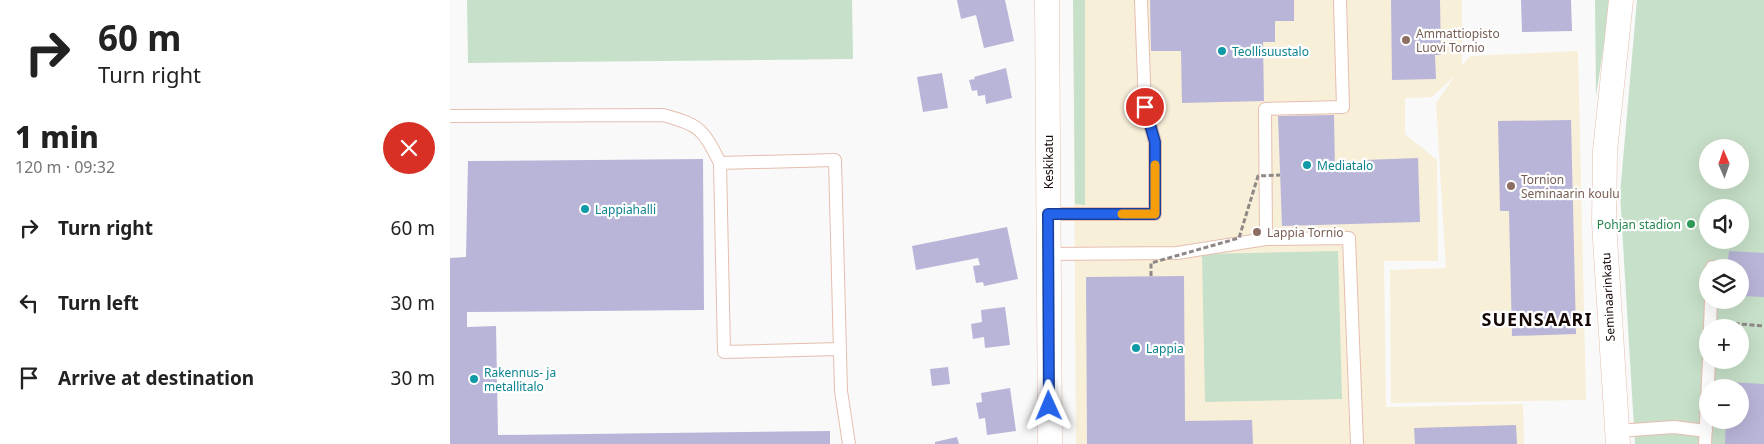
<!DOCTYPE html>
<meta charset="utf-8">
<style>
:root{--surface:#fff;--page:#f6f6f6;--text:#222;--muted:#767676}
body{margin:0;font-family:"Noto Sans",sans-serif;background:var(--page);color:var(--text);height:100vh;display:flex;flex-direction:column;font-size:19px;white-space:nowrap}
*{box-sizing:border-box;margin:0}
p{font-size:16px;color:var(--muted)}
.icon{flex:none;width:28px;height:28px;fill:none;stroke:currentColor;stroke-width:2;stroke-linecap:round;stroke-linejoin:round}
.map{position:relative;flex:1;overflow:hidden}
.sheet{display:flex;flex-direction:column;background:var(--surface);width:450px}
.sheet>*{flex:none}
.guide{background:#fff;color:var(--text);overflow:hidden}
.needle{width:32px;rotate:358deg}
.buttons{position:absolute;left:1249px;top:139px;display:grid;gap:10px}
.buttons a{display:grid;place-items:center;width:50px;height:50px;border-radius:50%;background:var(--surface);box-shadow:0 5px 20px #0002;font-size:25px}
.pin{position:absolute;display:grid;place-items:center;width:42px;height:42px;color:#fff;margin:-21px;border:2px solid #fff;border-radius:50%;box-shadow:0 1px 5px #0007}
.me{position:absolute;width:55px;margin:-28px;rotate:359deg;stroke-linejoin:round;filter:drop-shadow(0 0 4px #0008)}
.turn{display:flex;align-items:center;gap:18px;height:105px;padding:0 15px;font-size:22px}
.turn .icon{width:65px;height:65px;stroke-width:2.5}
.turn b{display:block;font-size:35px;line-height:42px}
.round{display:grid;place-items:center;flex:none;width:52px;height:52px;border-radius:26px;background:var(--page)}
.overview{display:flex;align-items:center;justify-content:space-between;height:85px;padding:0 15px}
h1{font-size:30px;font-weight:800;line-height:38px}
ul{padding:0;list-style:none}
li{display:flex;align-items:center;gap:15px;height:75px;padding:0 15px}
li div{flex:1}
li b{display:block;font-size:19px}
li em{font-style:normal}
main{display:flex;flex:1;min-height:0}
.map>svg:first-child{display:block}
</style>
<main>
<section class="sheet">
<div class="guide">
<div class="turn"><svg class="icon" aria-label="right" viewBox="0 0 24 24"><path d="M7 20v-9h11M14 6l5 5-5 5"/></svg><div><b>60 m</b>Turn right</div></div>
</div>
<div class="overview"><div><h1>1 min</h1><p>120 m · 09:32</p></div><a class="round" style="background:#d93025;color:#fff"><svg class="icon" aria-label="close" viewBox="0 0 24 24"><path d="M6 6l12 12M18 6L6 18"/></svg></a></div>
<ul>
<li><svg class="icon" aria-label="right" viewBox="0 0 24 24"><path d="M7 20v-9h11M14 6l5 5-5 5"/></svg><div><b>Turn right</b></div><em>60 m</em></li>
<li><svg class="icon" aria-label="left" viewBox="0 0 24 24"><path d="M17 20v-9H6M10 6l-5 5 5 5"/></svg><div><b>Turn left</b></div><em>30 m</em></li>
<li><svg class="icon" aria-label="arrive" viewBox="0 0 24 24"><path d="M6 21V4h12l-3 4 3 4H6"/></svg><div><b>Arrive at destination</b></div><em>30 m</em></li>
</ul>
</section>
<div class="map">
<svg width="1314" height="444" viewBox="0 0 1314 444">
<rect width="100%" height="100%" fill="#f9f9f9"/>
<path fill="#f8efd9" d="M623,0H1012V66L1020,56L1128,51L1136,400L941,403L940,270L996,268L986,103L1005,76L982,97L955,98V134L987,160L988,261H934L936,407L1073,404L1074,444H626Z"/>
<path fill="#c7e0c9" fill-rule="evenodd" d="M17,0H402L403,59L18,63Z
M623,0H635V205L625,204Z
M1145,0H1161L1146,96Z
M1187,0H1314V444H1185L1170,194ZM1258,148H1290V180H1258ZM1258,208H1290V240H1258ZM1258,268H1290V300H1258ZM1258,328H1290V360H1258ZM1258,388H1290V420H1258Z
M888,251L892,399L755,402L752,254Z"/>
<path fill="#b8b5d8" d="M507,0H555L564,41L534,48L526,15L511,19Z
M700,0H844V21H825V42H813L814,101L732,103L731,51H701Z
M941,0H990L991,55H985L986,79L942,80Z
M1071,0H1121L1122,31L1072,32Z
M556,68L562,98L536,104L535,95L528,96L527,90L522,91L519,80L525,79L524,77Z
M492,73L498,108L473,112L467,77Z
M884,115L885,171H914V160L968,158L970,222L832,226L828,116Z
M1121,120L1126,334L1062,336L1059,211H1050L1048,121Z
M253,159L254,310L17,312V327L46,326L48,435L380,431V444H0V258L16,257L18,161Z
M557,227L568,279L534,286L533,282L526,283L523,266L530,265L528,258L466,270L462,246Z
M1279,251L1314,253V297L1290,296V268H1277Z
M734,276L735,421L802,420L803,444H637L636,277Z
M555,307L560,345L535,348L534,337L523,339L521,324L532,322L531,310Z
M498,367L500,384L482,386L480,369Z
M1278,382L1314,384V444H1275L1276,420H1290V388H1278Z
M560,388L566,431L537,435L535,418L529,419L526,403L532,402L531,393Z
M1066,425L1067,444H965L964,428Z
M507,437L509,444H485V442Z"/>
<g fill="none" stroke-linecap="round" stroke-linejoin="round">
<defs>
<path id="lane" d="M0,116L213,115C250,125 253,129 270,163L274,352L389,349
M270,163L385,160L391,391L399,444
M598,214H705V142L695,107L691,0
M816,239L815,109L893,107L890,0
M598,254L727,253L816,239L899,238L907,444
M1262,268V267
M1260,328L1261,300
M1167,431L1224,427L1256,431
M1255,444L1259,360"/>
<path id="street" d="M597,0L600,444
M1168,444L1154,223L1155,151L1171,0"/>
</defs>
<use href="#lane" stroke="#e5beb0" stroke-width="14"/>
<use href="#street" stroke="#e5beb0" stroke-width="25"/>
<path stroke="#8e8886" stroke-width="3" stroke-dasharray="5 2.5" stroke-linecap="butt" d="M1277,323L1314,326"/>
<use href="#lane" stroke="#fff" stroke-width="12"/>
<use href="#street" stroke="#fff" stroke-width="24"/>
<path stroke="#8e8886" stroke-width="3" stroke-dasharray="5 2.5" stroke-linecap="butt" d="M701,276V263L789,238L808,176L830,175"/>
</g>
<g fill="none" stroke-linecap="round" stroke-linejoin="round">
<defs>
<path id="route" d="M599,406L598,214H705V142L695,107"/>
</defs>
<use href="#route" stroke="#184099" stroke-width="12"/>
<use href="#route" stroke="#2563eb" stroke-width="9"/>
<path stroke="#f59e0b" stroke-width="9" d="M672,214H705V165"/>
</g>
<g fill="#8d6e63" stroke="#fff" stroke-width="2">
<circle cx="956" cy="40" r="5"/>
<circle cx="1061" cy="186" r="5"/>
<circle cx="807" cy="232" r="5"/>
</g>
<g fill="#0f9aa8" stroke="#fff" stroke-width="2">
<circle cx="772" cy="51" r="5"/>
<circle cx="857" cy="165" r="5"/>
<circle cx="135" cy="209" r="5"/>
<circle cx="686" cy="348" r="5"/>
<circle cx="24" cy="379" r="5"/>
</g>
<circle fill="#2e9e5b" stroke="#fff" stroke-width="2" cx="1241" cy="224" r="5"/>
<g text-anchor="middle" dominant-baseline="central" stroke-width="4.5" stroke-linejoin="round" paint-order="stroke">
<g font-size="12" fill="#785e54" stroke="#fff" text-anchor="start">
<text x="966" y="33">Ammattiopisto<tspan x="966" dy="14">Luovi Tornio</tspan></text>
<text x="1071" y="179">Tornion<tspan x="1071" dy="14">Seminaarin koulu</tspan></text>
<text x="817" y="232">Lappia Tornio</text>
</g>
<g font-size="12" fill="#0d838f" stroke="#fff" text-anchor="start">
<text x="782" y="51">Teollisuustalo</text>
<text x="867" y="165">Mediatalo</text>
<text x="145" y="209">Lappiahalli</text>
<text x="696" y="348">Lappia</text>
<text x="34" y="372">Rakennus- ja<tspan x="34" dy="14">metallitalo</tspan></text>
</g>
<g font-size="12" fill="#150805" stroke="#fff">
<text transform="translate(598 162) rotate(-90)">Keskikatu</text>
<text transform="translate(1158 297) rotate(-93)">Seminaarinkatu</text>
</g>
<g font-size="12" fill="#27864d" stroke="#fff" text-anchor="end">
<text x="1231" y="224">Pohjan stadion</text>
</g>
<g font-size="18" font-weight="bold" letter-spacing="1" fill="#150805" stroke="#fff">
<text x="1087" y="319">SUENSAARI</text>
</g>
</g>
</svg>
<div class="buttons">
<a><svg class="needle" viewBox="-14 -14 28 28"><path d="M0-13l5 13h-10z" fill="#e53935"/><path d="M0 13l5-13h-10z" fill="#767676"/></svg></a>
<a><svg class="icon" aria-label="sound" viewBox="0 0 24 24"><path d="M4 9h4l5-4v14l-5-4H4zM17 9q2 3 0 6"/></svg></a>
<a><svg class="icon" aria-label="layers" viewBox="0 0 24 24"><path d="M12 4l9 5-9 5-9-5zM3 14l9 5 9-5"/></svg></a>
<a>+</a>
<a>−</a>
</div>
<div class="pin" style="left:695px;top:107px;background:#d93025"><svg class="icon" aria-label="arrive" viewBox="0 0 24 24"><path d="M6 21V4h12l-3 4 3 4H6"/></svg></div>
<svg class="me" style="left:599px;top:406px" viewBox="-20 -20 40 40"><path d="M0-17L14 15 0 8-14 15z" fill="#2563eb" stroke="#fff" stroke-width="4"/></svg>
</div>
</main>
